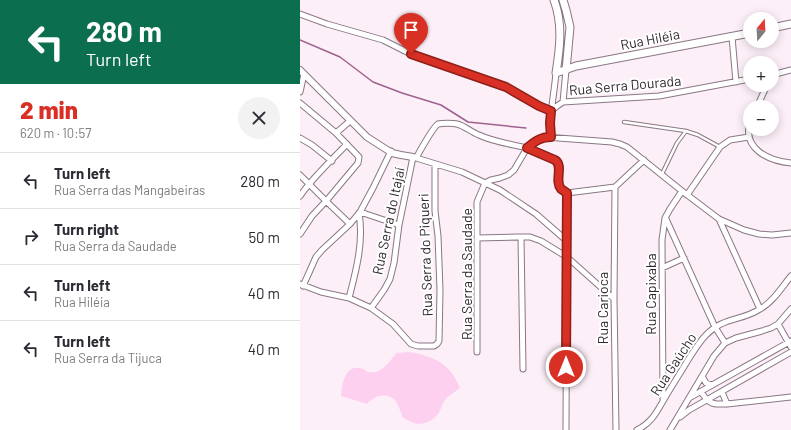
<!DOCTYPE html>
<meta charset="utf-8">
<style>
:root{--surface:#fff;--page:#f2f2f3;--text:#2b2b33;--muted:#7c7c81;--line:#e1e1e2;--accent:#d93025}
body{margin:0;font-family:Barlow,sans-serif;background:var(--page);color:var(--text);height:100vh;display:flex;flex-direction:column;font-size:15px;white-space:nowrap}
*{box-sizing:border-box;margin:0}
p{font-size:13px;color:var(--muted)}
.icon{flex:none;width:22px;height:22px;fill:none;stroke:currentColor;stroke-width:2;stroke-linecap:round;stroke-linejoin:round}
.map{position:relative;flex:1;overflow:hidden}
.details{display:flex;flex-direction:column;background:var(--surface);width:300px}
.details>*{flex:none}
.guide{background:#0b6e4f;color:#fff;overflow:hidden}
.needle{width:26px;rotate:18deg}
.tools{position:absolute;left:443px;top:12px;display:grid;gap:8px}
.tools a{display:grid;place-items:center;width:36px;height:36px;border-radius:50%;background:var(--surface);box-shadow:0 2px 10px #0003;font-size:20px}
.pin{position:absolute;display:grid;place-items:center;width:34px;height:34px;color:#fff;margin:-41px -17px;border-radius:50% 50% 50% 0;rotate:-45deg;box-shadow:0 0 4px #0007}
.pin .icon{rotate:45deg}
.me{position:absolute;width:44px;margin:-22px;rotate:0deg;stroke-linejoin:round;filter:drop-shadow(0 0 3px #0008)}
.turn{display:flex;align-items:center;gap:14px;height:84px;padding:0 20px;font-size:18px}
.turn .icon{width:52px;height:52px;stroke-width:2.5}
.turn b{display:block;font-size:28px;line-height:34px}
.round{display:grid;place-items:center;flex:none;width:42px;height:42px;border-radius:21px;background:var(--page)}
.overview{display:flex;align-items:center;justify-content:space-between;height:68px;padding:0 20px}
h1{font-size:24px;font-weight:800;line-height:30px;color:var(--accent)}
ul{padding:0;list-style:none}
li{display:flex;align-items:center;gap:12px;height:56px;padding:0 20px;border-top:1px solid var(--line)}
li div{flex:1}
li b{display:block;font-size:15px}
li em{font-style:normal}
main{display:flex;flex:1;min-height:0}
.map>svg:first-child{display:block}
</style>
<main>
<section class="details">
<div class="guide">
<div class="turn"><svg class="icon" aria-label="left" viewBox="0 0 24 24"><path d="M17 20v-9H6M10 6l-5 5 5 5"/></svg><div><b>280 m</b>Turn left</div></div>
</div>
<div class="overview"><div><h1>2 min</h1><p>620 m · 10:57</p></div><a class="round"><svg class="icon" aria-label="close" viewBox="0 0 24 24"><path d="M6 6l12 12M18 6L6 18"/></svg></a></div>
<ul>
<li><svg class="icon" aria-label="left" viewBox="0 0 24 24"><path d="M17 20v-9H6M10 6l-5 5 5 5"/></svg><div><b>Turn left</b><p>Rua Serra das Mangabeiras</p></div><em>280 m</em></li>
<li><svg class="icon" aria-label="right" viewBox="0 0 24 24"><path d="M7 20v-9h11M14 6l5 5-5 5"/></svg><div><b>Turn right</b><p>Rua Serra da Saudade</p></div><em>50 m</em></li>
<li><svg class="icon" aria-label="left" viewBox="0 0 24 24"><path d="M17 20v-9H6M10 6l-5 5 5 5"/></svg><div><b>Turn left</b><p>Rua Hiléia</p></div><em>40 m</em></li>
<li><svg class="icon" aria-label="left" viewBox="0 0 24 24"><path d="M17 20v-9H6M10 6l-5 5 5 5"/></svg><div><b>Turn left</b><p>Rua Serra da Tijuca</p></div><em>40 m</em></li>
</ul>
</section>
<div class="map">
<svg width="491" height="430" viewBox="0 0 491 430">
<rect width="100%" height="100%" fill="#fdeff8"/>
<path fill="#fed0f0" d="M110,352C135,357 150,363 160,388C155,392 149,395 145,400C142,404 141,410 138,414C134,420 125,424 118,424C113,423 108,420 103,418C101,413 99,407 97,403C89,391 75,395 67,404L51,399L41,396C42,386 44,365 60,368C67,369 65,374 75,372C84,370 91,360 96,353Z"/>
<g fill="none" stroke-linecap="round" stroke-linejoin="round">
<path stroke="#9e618e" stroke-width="1.5" d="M0,40L40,57L73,82L102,93L141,105L168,122L226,128"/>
<defs>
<path id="service" d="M324,122L386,131L398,135L420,147
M227,148L255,159C264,167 254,180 262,189C263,190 265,192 267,193
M362,174L377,143L386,131"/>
<path id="minor" d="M0,14L27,24L83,40L111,54L206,87L239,106L251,111
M432,37L436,82
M472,75L491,70
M0,92L4,74
M263,102L266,70
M0,103L36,133L59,157L58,163L27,200L12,216L0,234
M457,107L467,85
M251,111L257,106L263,102L359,96L450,79
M450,122C442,149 469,161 491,163
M36,133L50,121
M251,137C249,114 254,96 256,73
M0,138L12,145L32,161
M116,158C120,151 133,127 138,124C142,123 153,123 157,124C165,126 171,132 179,135C194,142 211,144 227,148
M0,175L26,201L50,224
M315,187L314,299L316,430
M387,195L420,147L430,140L449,137
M0,196C13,177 31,161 47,144
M60,212L99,225
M366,219L415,327L425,343
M419,219L460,309
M221,237L223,369
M177,238L218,237H230L241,241L267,257L314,299
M362,268L384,258
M0,284L21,292L49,298L71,308L93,324L111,344L118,346H134L137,344L139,341L140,290L138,236L135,211V164
M3,286L16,257L22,250L50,224L60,212L73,188L91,151
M49,298C56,271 64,242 59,213
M71,308L84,290L90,279L94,263L99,225L113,157L162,172L200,190L236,214L267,241
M478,324L491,347
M177,352V202L185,183L191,180L200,178L208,175L214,170L227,148L233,142L245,137L312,142L320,144L327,147L382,191L419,219L444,230L459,234L472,235L491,233
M402,376L406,383L412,385
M401,392L407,400L412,403L416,404H427L491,397
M422,392L427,404
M389,398L491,341
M363,399L362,240L365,218L370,209L382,191
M380,417L389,410L491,352
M266,430L267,193L315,187L344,160
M337,430C353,422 357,411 366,396C373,384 381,372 388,360C394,351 399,342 406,335C423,317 442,321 460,309C473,302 482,287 491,276
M370,430L414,356L425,343L436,338L462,331L471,328L478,324L491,309"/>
<path id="tertiary" d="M0,70L67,137L92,153L101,155L113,157"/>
<path id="secondary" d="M254,0C263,24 260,48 256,73L276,66L450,33
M263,0L266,10L270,27L266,70
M472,28L491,24"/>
</defs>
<use href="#service" stroke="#8a7784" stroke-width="4.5"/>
<use href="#minor" stroke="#8a7784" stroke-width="7"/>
<use href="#tertiary" stroke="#8a7784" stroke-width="8"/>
<use href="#secondary" stroke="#8a7784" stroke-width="9"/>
<use href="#service" stroke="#fff" stroke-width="2.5"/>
<use href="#minor" stroke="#fff" stroke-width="5"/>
<use href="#tertiary" stroke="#fff" stroke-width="6"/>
<use href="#secondary" stroke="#fff" stroke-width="7"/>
</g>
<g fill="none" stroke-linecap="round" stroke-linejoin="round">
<defs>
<path id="route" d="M111,54L206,87L239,106L251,111L250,123L251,137C241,137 235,141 227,148L255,160C264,166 254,180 261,189C263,190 265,192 267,193L266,367"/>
</defs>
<use href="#route" stroke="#8d1f18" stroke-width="10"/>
<use href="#route" stroke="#d93025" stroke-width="7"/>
</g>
<g text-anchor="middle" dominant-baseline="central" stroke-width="4" stroke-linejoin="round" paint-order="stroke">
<g font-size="14" fill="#30282d" stroke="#fff">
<text transform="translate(350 39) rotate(-11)">Rua Hiléia</text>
<text transform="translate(325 85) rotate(-5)">Rua Serra Dourada</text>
<text transform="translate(88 221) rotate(-78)">Rua Serra do Itajaí</text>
<text transform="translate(125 255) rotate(-92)">Rua Serra do Piqueri</text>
<text transform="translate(166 274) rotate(-90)">Rua Serra da Saudade</text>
<text transform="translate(350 294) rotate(-90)">Rua Capixaba</text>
<text transform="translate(302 308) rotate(-90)">Rua Carioca</text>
<text transform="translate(373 364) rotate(-57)">Rua Gaúcho</text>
</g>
</g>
</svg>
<div class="tools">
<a><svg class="needle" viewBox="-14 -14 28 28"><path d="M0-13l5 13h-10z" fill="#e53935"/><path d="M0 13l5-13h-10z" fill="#7c7c81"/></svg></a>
<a>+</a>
<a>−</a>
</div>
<div class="pin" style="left:111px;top:54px;background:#d93025"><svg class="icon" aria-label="arrive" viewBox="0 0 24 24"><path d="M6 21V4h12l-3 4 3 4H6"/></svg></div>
<svg class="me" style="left:266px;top:367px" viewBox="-20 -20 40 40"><circle r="17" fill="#d93025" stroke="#fff" stroke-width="3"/><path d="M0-11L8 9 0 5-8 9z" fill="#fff"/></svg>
</div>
</main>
